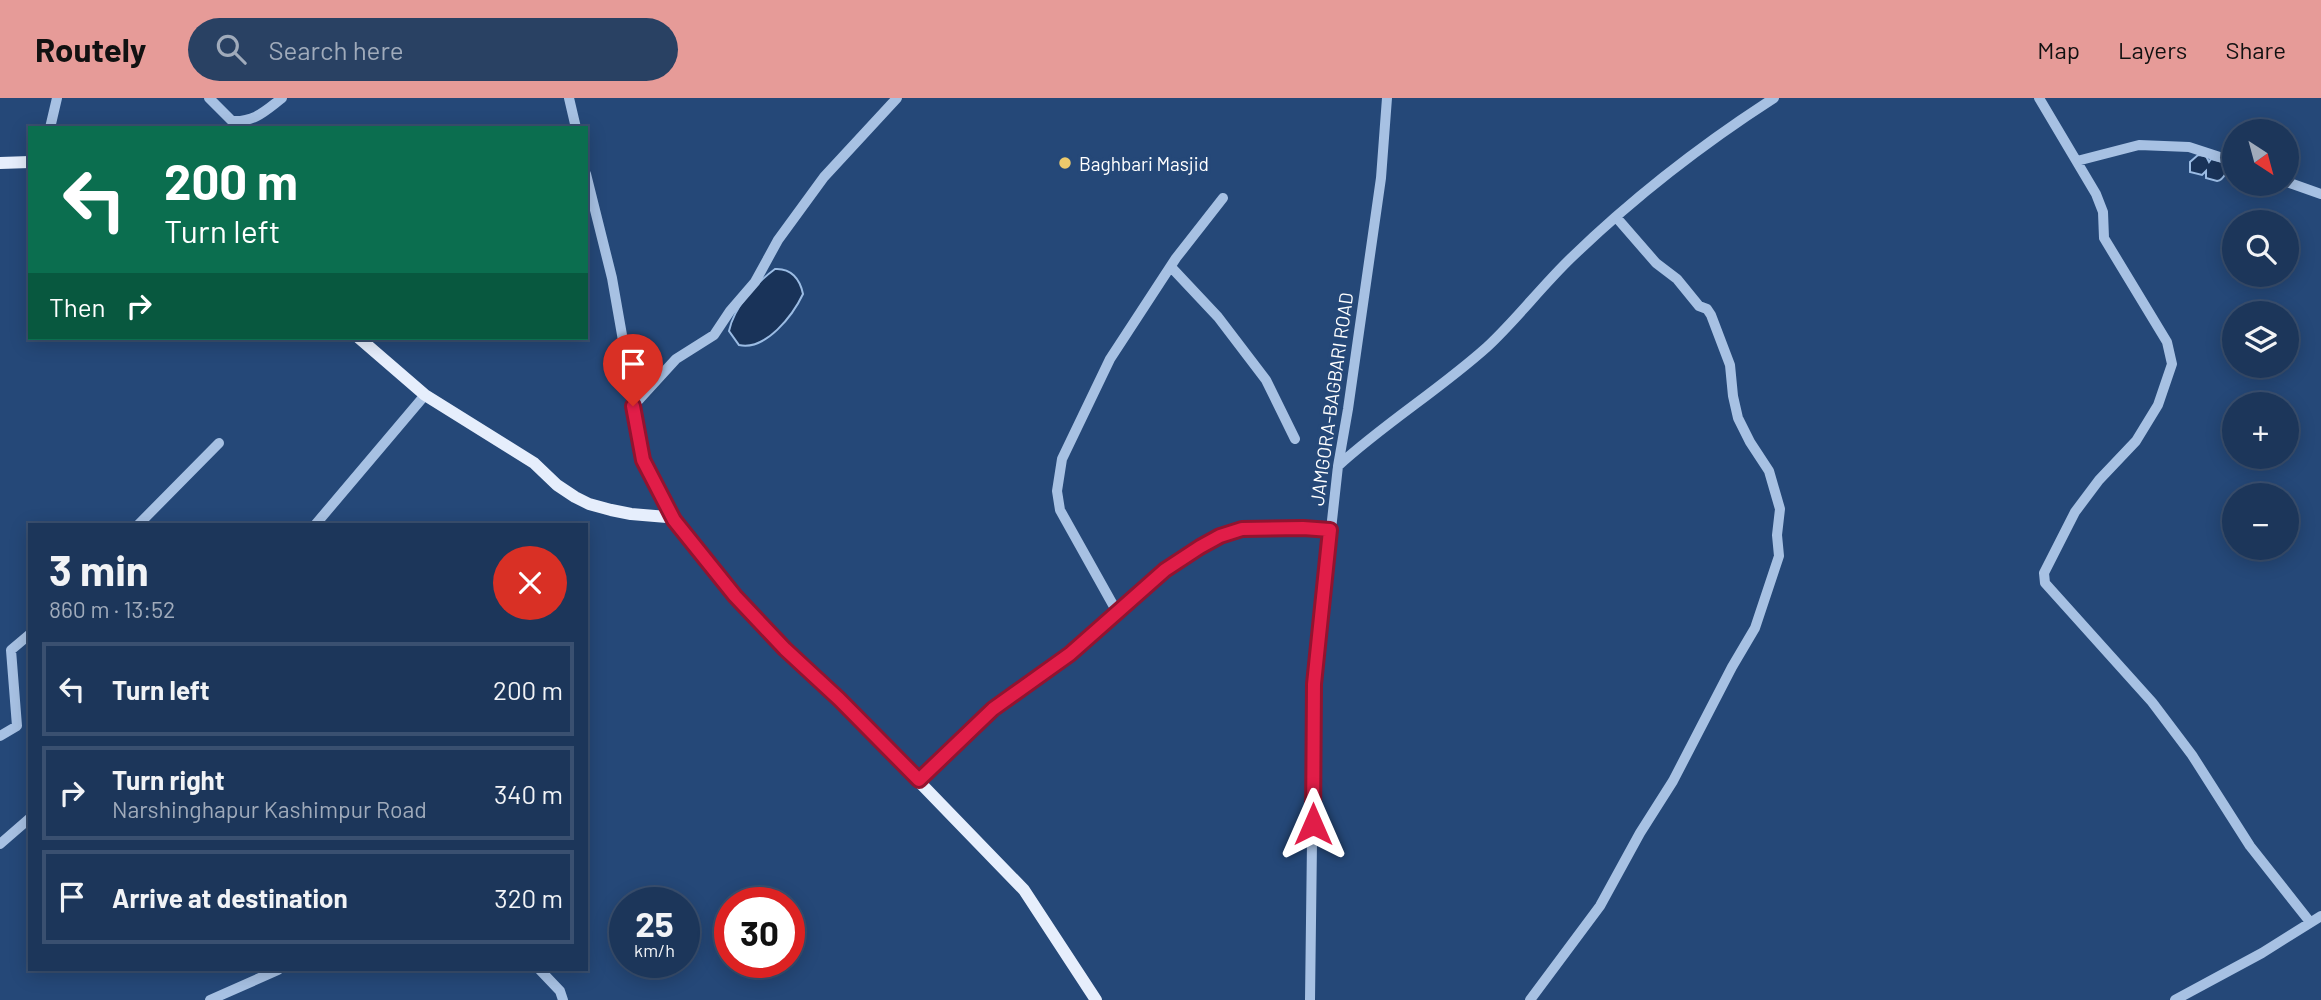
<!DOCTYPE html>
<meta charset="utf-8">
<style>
:root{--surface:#1c365a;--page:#294163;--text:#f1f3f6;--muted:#a0abbb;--line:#3a5070;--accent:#e69b98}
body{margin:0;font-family:Barlow,sans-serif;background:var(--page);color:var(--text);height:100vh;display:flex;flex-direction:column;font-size:26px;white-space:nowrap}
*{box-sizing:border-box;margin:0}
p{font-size:23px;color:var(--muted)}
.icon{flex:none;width:38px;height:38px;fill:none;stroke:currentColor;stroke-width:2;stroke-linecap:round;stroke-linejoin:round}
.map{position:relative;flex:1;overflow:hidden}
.details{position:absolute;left:28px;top:425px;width:560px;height:448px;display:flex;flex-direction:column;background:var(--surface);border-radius:0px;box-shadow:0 4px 18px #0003,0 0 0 2px var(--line)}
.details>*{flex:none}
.guide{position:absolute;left:28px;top:28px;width:560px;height:214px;border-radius:0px;box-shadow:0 4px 18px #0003,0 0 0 2px var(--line);background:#0b6e4f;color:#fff;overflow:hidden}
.needle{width:46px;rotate:144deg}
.tools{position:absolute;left:2222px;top:21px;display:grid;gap:14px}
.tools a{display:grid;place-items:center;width:77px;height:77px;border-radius:50%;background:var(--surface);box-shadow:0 4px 18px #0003,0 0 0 2px var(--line);font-size:35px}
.speed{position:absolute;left:609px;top:789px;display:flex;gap:14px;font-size:35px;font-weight:700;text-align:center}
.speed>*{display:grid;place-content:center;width:91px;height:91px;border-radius:50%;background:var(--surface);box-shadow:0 4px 18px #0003,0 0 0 2px var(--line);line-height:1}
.speed small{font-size:18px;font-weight:400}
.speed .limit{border:10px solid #d22;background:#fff;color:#111}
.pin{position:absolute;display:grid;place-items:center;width:60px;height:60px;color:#fff;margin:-72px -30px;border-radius:50% 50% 50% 0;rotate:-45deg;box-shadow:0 0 7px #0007}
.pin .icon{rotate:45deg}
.me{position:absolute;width:77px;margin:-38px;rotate:0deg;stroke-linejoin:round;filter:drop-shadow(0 0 5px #0008)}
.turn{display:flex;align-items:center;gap:24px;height:147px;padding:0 21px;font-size:32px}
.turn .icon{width:91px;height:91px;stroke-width:2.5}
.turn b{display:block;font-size:49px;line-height:60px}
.then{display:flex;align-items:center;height:66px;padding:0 21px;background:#0003;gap:14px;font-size:26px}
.round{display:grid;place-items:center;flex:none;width:74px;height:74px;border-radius:37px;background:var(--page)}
.headline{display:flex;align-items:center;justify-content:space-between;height:119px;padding:0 21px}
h1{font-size:42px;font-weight:700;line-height:52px}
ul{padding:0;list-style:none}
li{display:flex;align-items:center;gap:21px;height:94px;margin:0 14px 10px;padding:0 7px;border:4px solid var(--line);border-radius:0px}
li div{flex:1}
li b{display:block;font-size:26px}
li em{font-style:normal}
header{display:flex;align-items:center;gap:42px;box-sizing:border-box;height:98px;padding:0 35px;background:var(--accent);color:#111}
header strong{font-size:33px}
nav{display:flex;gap:38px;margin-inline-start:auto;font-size:24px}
.search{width:490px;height:63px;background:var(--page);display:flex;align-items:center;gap:18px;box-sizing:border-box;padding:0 24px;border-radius:38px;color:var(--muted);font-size:26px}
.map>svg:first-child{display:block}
</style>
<header>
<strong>Routely</strong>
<div class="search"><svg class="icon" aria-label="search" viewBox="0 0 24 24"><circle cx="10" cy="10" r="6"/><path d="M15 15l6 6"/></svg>Search here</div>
<nav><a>Map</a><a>Layers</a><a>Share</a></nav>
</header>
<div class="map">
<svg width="2321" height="902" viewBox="0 0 2321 902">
<rect width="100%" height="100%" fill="#254878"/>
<path fill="#193359" stroke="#9bbce4" stroke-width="2" d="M2198,57L2206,58L2209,64L2211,61L2226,65C2229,71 2224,82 2217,83L2206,80V73L2202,77L2190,74V64Z
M775,171C791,170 800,181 803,196C793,217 766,253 739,247L729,233C734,209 756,185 775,171Z"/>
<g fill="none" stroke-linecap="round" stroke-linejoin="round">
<path stroke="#a7c1e3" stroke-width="10" d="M209,0L232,23C255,24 265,13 282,0
M569,0L576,30
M2039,0L2096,96L2103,114L2104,140L2167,244L2172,266L2158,307L2136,343L2099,382L2075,414L2044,475L2045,485L2152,604L2192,657L2250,748L2310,824
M50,30L57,0
M2077,63L2139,47L2189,49L2235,64
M586,76L612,180L644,362L674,422
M2287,84L2321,96
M1171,169L1218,219L1266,282L1295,341
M633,308L676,261L714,237L730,213L755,184L778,142L824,79L897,0
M1338,368C1385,325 1439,292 1487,249C1517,221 1541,189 1571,160C1633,100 1701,47 1774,0
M138,427L219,345
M315,427L425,297
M1117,514L1060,412L1057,393L1062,361L1110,261L1176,160L1223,100
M0,638L17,628L11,552L30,536
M919,683L993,611L1070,556L1165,472L1200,449L1220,438L1243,431L1303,430L1330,432
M0,746L30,720
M540,872L560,893L563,902
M210,902L278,872
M1310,902L1314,586L1338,368L1348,311L1381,80L1387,0
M1530,902L1600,808L1640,735L1673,683L1732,569L1755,530L1779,458L1777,437L1780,411L1769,373L1750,344L1738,320L1733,298L1730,267L1711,217L1707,211L1699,208L1677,181L1656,165L1616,119
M2175,902L2262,855L2321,818"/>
<path stroke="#e6eefc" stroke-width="12" d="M0,65L30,64
M359,240L425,297L534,365L557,387L575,399L589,406L611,412L631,416L667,419L674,422L735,498L785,551L839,601L1024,792L1096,902"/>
</g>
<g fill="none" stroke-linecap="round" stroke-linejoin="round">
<defs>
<path id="route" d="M633,308L643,362L674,422L735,498L785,551L839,601L919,682L993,611L1070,556L1165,472L1200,449L1220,438L1242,431L1303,430L1330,432L1314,586L1313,726"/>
</defs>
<use href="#route" stroke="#92132f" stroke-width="18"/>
<use href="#route" stroke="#e11d48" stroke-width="12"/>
</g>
<circle fill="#edca6c" stroke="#254878" stroke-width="2.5" cx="1065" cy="65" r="7"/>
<g text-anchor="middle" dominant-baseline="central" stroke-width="7" stroke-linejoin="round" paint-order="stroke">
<g font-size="19" fill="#fff" stroke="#254878" text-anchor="start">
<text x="1079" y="65">Baghbari Masjid</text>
</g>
<g font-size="19" fill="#fff" stroke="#254878">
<text transform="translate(1331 301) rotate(-82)">JAMGORA-BAGBARI ROAD</text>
</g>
</g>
</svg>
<div class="tools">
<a><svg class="needle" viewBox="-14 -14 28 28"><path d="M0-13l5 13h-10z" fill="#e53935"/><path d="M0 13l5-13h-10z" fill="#a0abbb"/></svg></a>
<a><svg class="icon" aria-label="search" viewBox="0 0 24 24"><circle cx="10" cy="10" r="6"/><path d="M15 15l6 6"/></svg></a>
<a><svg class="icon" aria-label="layers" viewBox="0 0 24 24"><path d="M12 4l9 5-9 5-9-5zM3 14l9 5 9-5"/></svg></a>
<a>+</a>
<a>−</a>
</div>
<div class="speed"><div>25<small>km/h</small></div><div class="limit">30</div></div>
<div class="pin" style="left:633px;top:308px;background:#d93025"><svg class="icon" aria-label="arrive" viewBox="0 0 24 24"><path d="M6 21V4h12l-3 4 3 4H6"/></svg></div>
<svg class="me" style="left:1313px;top:726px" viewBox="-20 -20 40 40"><path d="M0-17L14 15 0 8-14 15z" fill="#e11d48" stroke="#fff" stroke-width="4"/></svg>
<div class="guide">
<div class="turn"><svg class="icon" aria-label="left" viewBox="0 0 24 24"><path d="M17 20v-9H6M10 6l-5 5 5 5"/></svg><div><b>200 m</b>Turn left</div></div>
<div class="then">Then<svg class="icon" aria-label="right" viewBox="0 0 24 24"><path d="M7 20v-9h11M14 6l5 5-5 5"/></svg></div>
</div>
<section class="details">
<div class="headline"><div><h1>3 min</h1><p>860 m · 13:52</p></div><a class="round" style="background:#d93025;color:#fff"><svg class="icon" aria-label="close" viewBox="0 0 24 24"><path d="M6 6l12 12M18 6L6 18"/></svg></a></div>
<ul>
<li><svg class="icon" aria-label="left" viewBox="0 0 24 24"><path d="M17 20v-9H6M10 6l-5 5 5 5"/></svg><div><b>Turn left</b></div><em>200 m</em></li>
<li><svg class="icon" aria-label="right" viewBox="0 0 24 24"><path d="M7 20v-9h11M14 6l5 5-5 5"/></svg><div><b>Turn right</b><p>Narshinghapur Kashimpur Road</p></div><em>340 m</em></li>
<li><svg class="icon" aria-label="arrive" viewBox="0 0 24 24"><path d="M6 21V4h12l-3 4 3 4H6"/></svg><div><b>Arrive at destination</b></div><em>320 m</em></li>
</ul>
</section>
</div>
